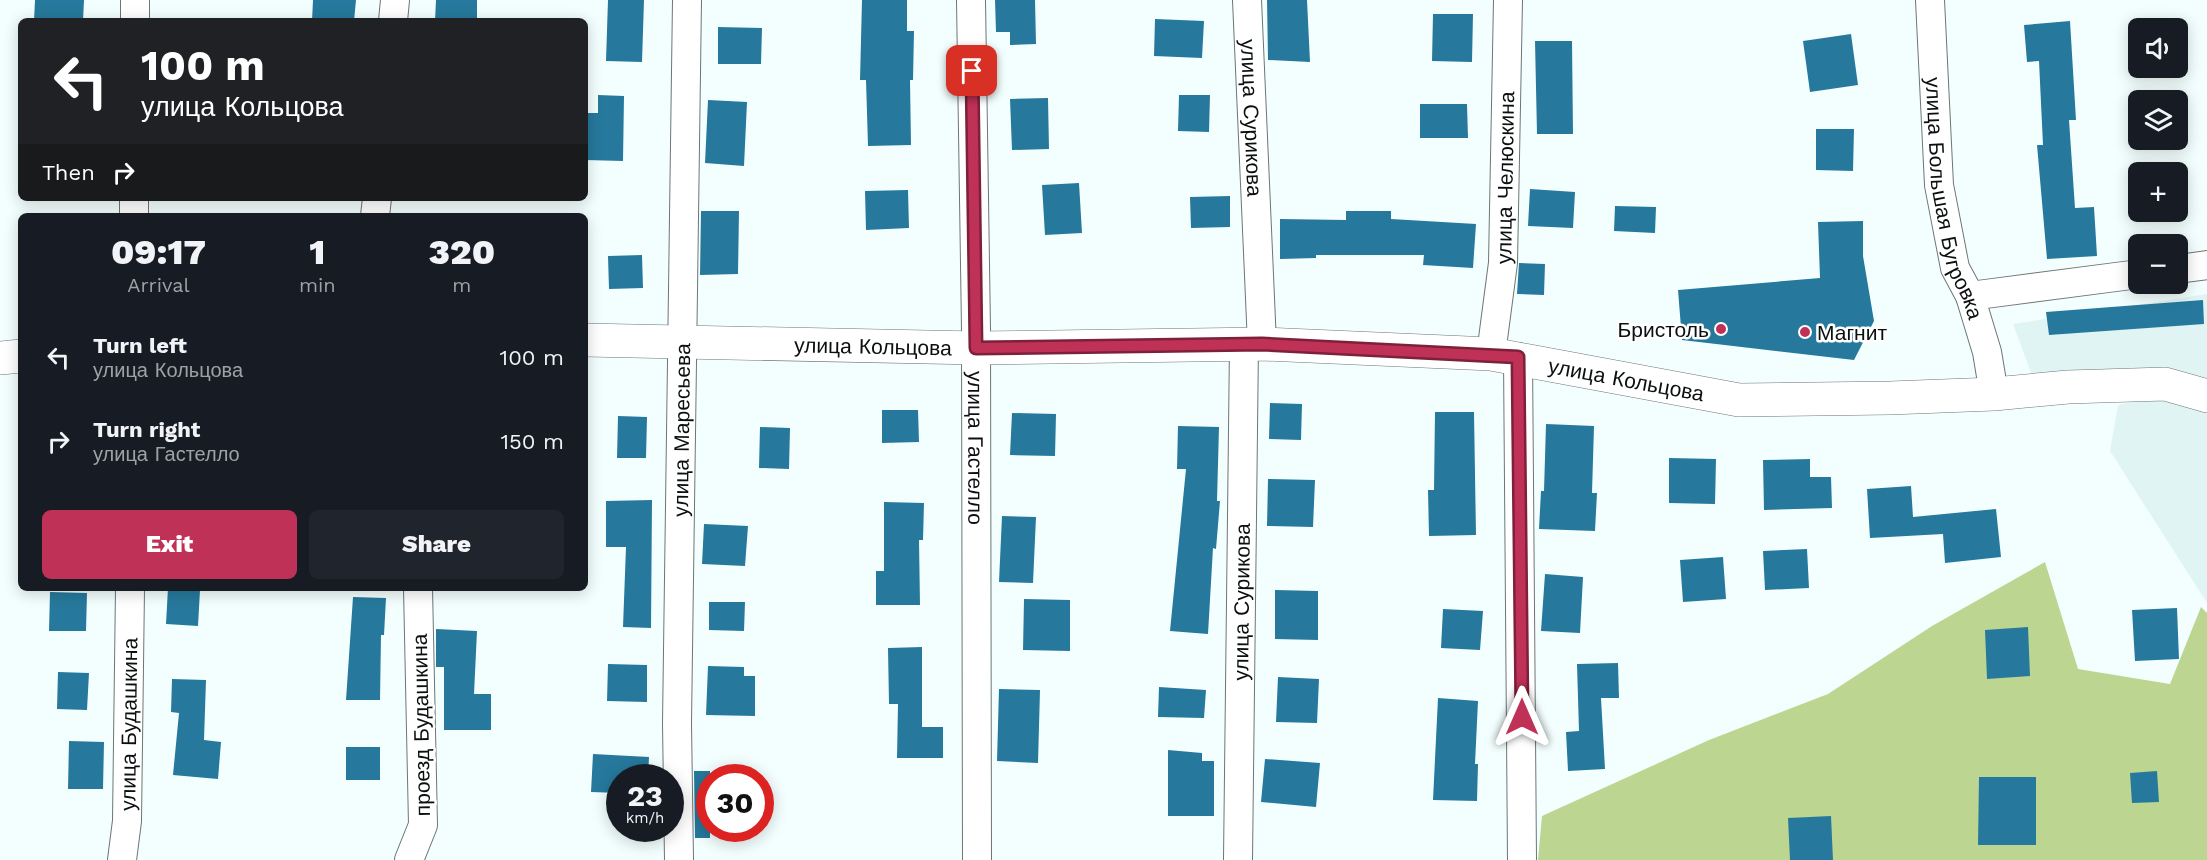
<!DOCTYPE html>
<meta charset="utf-8">
<style>
:root{--surface:#171b24;--page:#20242c;--text:#f1f3f6;--muted:#9ea1a6;--accent:#c03157}
body{margin:0;font-family:"Work Sans",sans-serif;background:var(--page);color:var(--text);height:100vh;display:flex;flex-direction:column;font-size:22px;white-space:nowrap}
*{box-sizing:border-box;margin:0}
p{font-size:20px;color:var(--muted)}
.icon{flex:none;width:33px;height:33px;fill:none;stroke:currentColor;stroke-width:2;stroke-linecap:round;stroke-linejoin:round}
.map{position:relative;flex:1;overflow:hidden}
.drawer{position:absolute;left:18px;top:213px;width:570px;height:378px;display:flex;flex-direction:column;background:var(--surface);border-radius:9px;box-shadow:0 3px 15px #0003}
.drawer>*{flex:none}
.top-card{position:absolute;left:18px;top:18px;width:570px;height:183px;border-radius:9px;box-shadow:0 3px 15px #0003;background:#202124;color:#fff;overflow:hidden}
.buttons{position:absolute;left:2128px;top:18px;display:grid;gap:12px}
.buttons a{display:grid;place-items:center;width:60px;height:60px;border-radius:9px;background:var(--surface);box-shadow:0 3px 15px #0003;font-size:30px}
.speed{position:absolute;left:606px;top:764px;display:flex;gap:12px;font-size:30px;font-weight:700;text-align:center}
.speed>*{display:grid;place-content:center;width:78px;height:78px;border-radius:50%;background:var(--surface);box-shadow:0 3px 15px #0003;line-height:1}
.speed small{font-size:15px;font-weight:400}
.speed .limit{border:9px solid #d22;background:#fff;color:#111}
.pin{position:absolute;display:grid;place-items:center;width:51px;height:51px;color:#fff;margin:-26px;border-radius:12px;box-shadow:0 3px 9px #0006}
.me{position:absolute;width:66px;margin:-33px;rotate:0deg;stroke-linejoin:round;filter:drop-shadow(0 0 4px #0008)}
.turn{display:flex;align-items:center;gap:21px;height:126px;padding:0 24px;font-size:27px}
.turn .icon{width:78px;height:78px;stroke-width:2.5}
.turn b{display:block;font-size:42px;line-height:51px}
.then{display:flex;align-items:center;height:57px;padding:0 24px;background:#0003;gap:12px;font-size:22px}
.eta{display:flex;justify-content:space-evenly;align-items:center;height:102px;text-align:center}
.eta b{font-size:36px;font-weight:800;line-height:42px}
.button{display:flex;gap:12px;margin-top:auto;padding:12px 24px}
.button a{flex:1;height:69px;border-radius:9px;background:var(--accent);color:#fff;font-size:24px;font-weight:800;line-height:69px;text-align:center}
.button a+a{background:var(--page);color:var(--text)}
ul{padding:0;list-style:none}
li{display:flex;align-items:center;gap:18px;height:84px;padding:0 24px}
li div{flex:1}
li b{display:block;font-size:22px}
li em{font-style:normal}
.map>svg:first-child{display:block}
</style>
<div class="map">
<svg width="2207" height="860" viewBox="0 0 2207 860">
<rect width="100%" height="100%" fill="#f3fffe"/>
<path fill="#e0f4f4" d="M2207,294V378L2169,371L2033,378L2013,324Z
M2160,396L2207,405V603L2110,451L2118,405Z"/>
<path fill="#bcd692" d="M2045,562L2078,669L2170,684L2201,607L2207,613V860H1538L1542,816L1709,740L1828,694L1932,626Z"/>
<path fill="#26799c" d="M35,0H84L83,21H34Z
M313,0H356L354,21H312Z
M436,0H477V21H435Z
M608,0H644L642,62L606,61Z
M862,0H907V31H914L913,80H910L911,145L868,146L866,80H860Z
M995,0H1035L1036,44L1010,45V32H996Z
M1267,0H1307L1310,62L1268,60Z
M1433,14H1473L1472,62L1432,61Z
M1155,19L1204,21L1202,58L1154,56Z
M2070,21L2076,120H2069L2075,208L2094,207L2097,256L2047,259L2037,145H2043L2039,61L2027,62L2024,25Z
M718,27L762,28L761,64H718Z
M1851,34L1858,85L1810,92L1803,41Z
M1535,41H1572L1573,134H1537Z
M598,95L624,96L623,161L585,160V113H598Z
M1179,95H1210L1209,132L1178,131Z
M1048,98L1049,149L1012,150L1010,99Z
M708,100L747,102L744,166L705,163Z
M1420,104H1467L1468,138H1420Z
M1816,129H1854L1853,171L1816,170Z
M1079,183L1082,233L1045,235L1042,185Z
M1530,189L1575,192L1573,228L1528,226Z
M908,190L909,228L866,230L865,191Z
M1230,196V227L1191,228L1190,197Z
M1615,206L1656,207L1655,233L1614,231Z
M701,211H739L738,274L700,275Z
M1346,211H1391V219L1476,224L1473,268L1423,265L1424,255H1316V258L1280,259V219L1346,220Z
M1863,221V256L1874,321L1854,360L1682,340L1678,290L1820,278L1818,222Z
M642,255L643,288L609,289L608,256Z
M1519,263L1545,264L1544,295L1517,294Z
M2203,300L2204,324L2049,335L2046,312Z
M1270,403L1302,404L1301,440L1269,439Z
M882,410H918L919,442L882,443Z
M1435,412H1474L1476,535L1429,536L1428,490H1434Z
M1012,413L1056,414L1055,456L1010,455Z
M618,416L647,417L646,458H617Z
M1546,424L1594,426L1592,493H1597L1595,531L1539,529L1541,491H1544Z
M1178,426L1219,427L1217,501H1220L1216,549L1213,548L1208,634L1170,631L1186,469H1177Z
M760,427L790,428L789,469L759,468Z
M1669,458L1716,459L1715,504L1669,503Z
M1810,459V477H1831L1832,508L1764,510L1763,460Z
M1268,479L1315,480L1313,527L1267,526Z
M1911,486L1913,517L1996,509L2001,557L1945,563L1943,534L1870,538L1867,489Z
M652,500L651,628L623,627L626,547H606V501Z
M884,502L924,503L923,540H919L920,605H876V571H884Z
M1002,516L1036,517L1033,583L999,582Z
M704,524L748,526L745,566L702,564Z
M1807,549L1809,588L1765,590L1763,551Z
M1723,557L1726,599L1683,602L1680,560Z
M1545,574L1583,577L1580,633L1541,631Z
M168,588L200,590L198,626L166,624Z
M1275,590L1318,591V640L1275,639Z
M50,592L87,593L86,631H49Z
M353,597L386,598L384,635H381L380,700H346Z
M1024,599L1070,600V651L1023,650Z
M709,602H745L744,631L709,630Z
M2177,608L2179,659L2135,661L2132,610Z
M1443,609L1483,611L1480,650L1441,648Z
M2028,627L2030,676L1987,679L1985,630Z
M436,629L477,631L474,694H491V730H444V667H436Z
M922,647V727H943V758H897L898,704H889L888,648Z
M1618,663L1619,698H1601L1605,769L1568,771L1566,732L1579,731L1577,664Z
M608,664L647,665V702L607,701Z
M708,666L744,667V676H755V716L706,715Z
M58,672L89,673L87,710L57,709Z
M1278,677L1319,679L1317,723L1276,722Z
M172,679L206,680L204,740L221,742L218,779L173,775L179,713L171,712Z
M1159,687L1206,690L1204,718L1158,717Z
M999,689L1040,690L1038,763L997,761Z
M1438,698L1478,701L1475,764H1478L1477,801L1433,800Z
M69,741L104,742L103,789H68Z
M346,747H380V780H346Z
M1168,750L1202,753V761H1214V816H1168Z
M593,754L649,757L648,777H620V793L591,792Z
M1265,759L1320,763L1316,807L1261,802Z
M694,771H710V838H695Z
M2157,771L2159,802L2132,803L2130,773Z
M1979,777H2036V845H1978Z
M1831,816L1833,860H1790L1788,818Z"/>
<g fill="none" stroke-linecap="round" stroke-linejoin="round">
<defs>
<g id="street">
<path id="s1" d="M971,0L976,330L977,860"/>
<path id="s2" d="M1247,0L1262,344"/>
<path id="s3" d="M1930,0L1939,185L1955,268L1970,296L1987,352L1994,394"/>
<path d="M135,21V0"/>
<path d="M393,21L395,0"/>
<path d="M134,216V198"/>
<path d="M375,216L377,198"/>
<path d="M2178,269L2207,265"/>
<path d="M1970,296L2139,274"/>
<path id="s4" d="M1491,354L1503,263L1508,0"/>
<path d="M1518,357L1522,860"/>
<path id="s5" d="M122,860L127,821L130,588"/>
<path d="M409,860L423,825L418,588"/>
<path id="s6" d="M679,860L677,723L687,0"/>
<path id="s7" d="M1238,860L1244,344"/>
</g>
<g id="secondary">
<path id="s8" d="M585,340L976,348L1262,344L1491,354L1739,400L1890,398L1994,394L2068,387L2165,384L2207,396"/>
<path d="M0,358L21,356"/>
</g>
</defs>
<use href="#street" stroke="#6c7676" stroke-width="30"/>
<use href="#secondary" stroke="#6c7676" stroke-width="34"/>
<use href="#street" stroke="#fff" stroke-width="28"/>
<use href="#secondary" stroke="#fff" stroke-width="33"/>
</g>
<g fill="none" stroke-linecap="round" stroke-linejoin="round">
<defs>
<path id="route" d="M972,71L976,348L1262,344L1518,357L1522,717"/>
</defs>
<use href="#route" stroke="#7d2039" stroke-width="15"/>
<use href="#route" stroke="#c03157" stroke-width="10"/>
</g>
<g fill="#c03157" stroke="#fff" stroke-width="2">
<circle cx="1721" cy="329" r="6"/>
<circle cx="1805" cy="332" r="6"/>
</g>
<g text-anchor="middle" dominant-baseline="central" stroke-width="5" stroke-linejoin="round" paint-order="stroke">
<g font-size="21" fill="#0b0f0f" stroke="#fff">
<text stroke="none"><textPath href="#s2" startOffset="118">улица Сурикова</textPath></text>
<text stroke="none"><textPath href="#s4" startOffset="177">улица Челюскина</textPath></text>
<text stroke="none"><textPath href="#s3" startOffset="201">улица Большая Бугровка</textPath></text>
<text stroke="none"><textPath href="#s8" startOffset="288">улица Кольцова</textPath></text>
<text stroke="none"><textPath href="#s8" startOffset="1044">улица Кольцова</textPath></text>
<text stroke="none"><textPath href="#s6" startOffset="430">улица Маресьева</textPath></text>
<text stroke="none"><textPath href="#s1" startOffset="448">улица Гастелло</textPath></text>
<text stroke="none"><textPath href="#s7" startOffset="258">улица Сурикова</textPath></text>
<text stroke="none"><textPath href="#s5" startOffset="136">улица Будашкина</textPath></text>
<text transform="translate(421 725) rotate(-91)">проезд Будашкина</text>
</g>
<g font-size="21" fill="#0b0f0f" stroke="#fff" text-anchor="end">
<text x="1709" y="329">Бристоль</text>
<text x="1817" y="332" text-anchor="start">Магнит</text>
</g>
</g>
</svg>
<div class="buttons">
<a><svg class="icon" aria-label="sound" viewBox="0 0 24 24"><path d="M4 9h4l5-4v14l-5-4H4zM17 9q2 3 0 6"/></svg></a>
<a><svg class="icon" aria-label="layers" viewBox="0 0 24 24"><path d="M12 4l9 5-9 5-9-5zM3 14l9 5 9-5"/></svg></a>
<a>+</a>
<a>−</a>
</div>
<div class="speed"><div>23<small>km/h</small></div><div class="limit">30</div></div>
<div class="pin" style="left:972px;top:71px;background:#d93025"><svg class="icon" aria-label="arrive" viewBox="0 0 24 24"><path d="M6 21V4h12l-3 4 3 4H6"/></svg></div>
<svg class="me" style="left:1522px;top:717px" viewBox="-20 -20 40 40"><path d="M0-17L14 15 0 8-14 15z" fill="#c03157" stroke="#fff" stroke-width="4"/></svg>
<div class="top-card">
<div class="turn"><svg class="icon" aria-label="left" viewBox="0 0 24 24"><path d="M17 20v-9H6M10 6l-5 5 5 5"/></svg><div><b>100 m</b>улица Кольцова</div></div>
<div class="then">Then<svg class="icon" aria-label="right" viewBox="0 0 24 24"><path d="M7 20v-9h11M14 6l5 5-5 5"/></svg></div>
</div>
<section class="drawer">
<div class="eta">
<div><b>09:17</b><p>Arrival</p></div>
<div><b>1</b><p>min</p></div>
<div><b>320</b><p>m</p></div>
</div>
<ul>
<li><svg class="icon" aria-label="left" viewBox="0 0 24 24"><path d="M17 20v-9H6M10 6l-5 5 5 5"/></svg><div><b>Turn left</b><p>улица Кольцова</p></div><em>100 m</em></li>
<li><svg class="icon" aria-label="right" viewBox="0 0 24 24"><path d="M7 20v-9h11M14 6l5 5-5 5"/></svg><div><b>Turn right</b><p>улица Гастелло</p></div><em>150 m</em></li>
</ul>
<div class="button"><a>Exit</a><a>Share</a></div>
</section>
</div>
